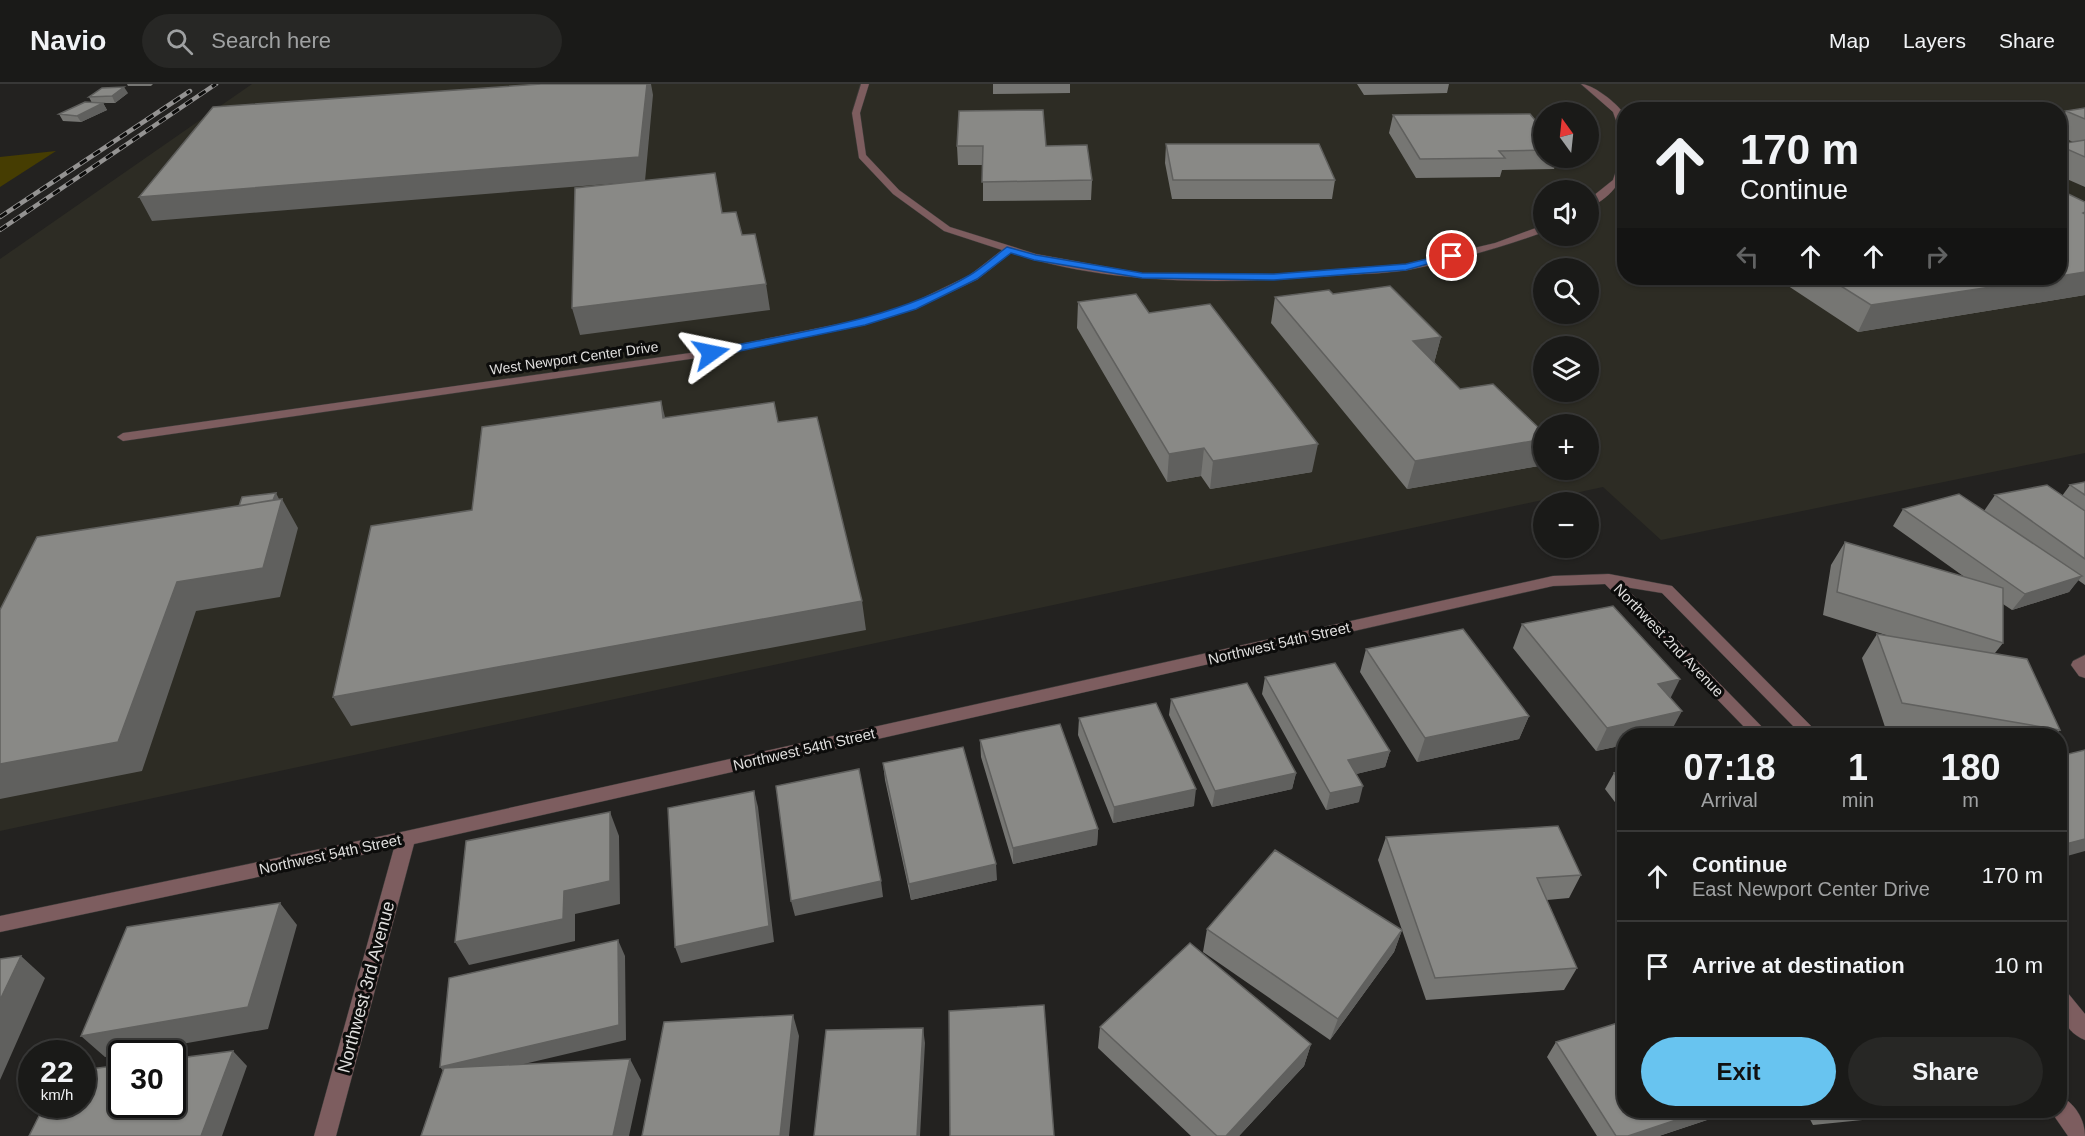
<!DOCTYPE html>
<meta charset="utf-8">
<style>
:root{--surface:#1a1a18;--page:#272725;--text:#f1f3f6;--muted:#9fa1a2;--line:#383837;--accent:#68c4f0}
body{margin:0;font-family:Arial,sans-serif;background:var(--page);color:var(--text);height:100vh;display:flex;flex-direction:column;font-size:22px;white-space:nowrap}
*{box-sizing:border-box;margin:0}
p{font-size:20px;color:var(--muted)}
.icon{flex:none;width:33px;height:33px;fill:none;stroke:currentColor;stroke-width:2;stroke-linecap:round;stroke-linejoin:round}
.map{position:relative;flex:1;overflow:hidden}
.drawer{position:absolute;left:1617px;top:644px;width:450px;height:390px;display:flex;flex-direction:column;background:var(--surface);border-radius:24px;box-shadow:0 2px 4px #0004,0 0 0 2px var(--line)}
.drawer>*{flex:none}
.top-card{position:absolute;left:1617px;top:18px;width:450px;height:183px;border-radius:24px;box-shadow:0 2px 4px #0004,0 0 0 2px var(--line);background:#1a1a18;color:var(--text);overflow:hidden}
.needle{width:39px;rotate:345deg}
.controls{position:absolute;left:1533px;top:18px;display:grid;gap:12px}
.controls a{display:grid;place-items:center;width:66px;height:66px;border-radius:50%;background:var(--surface);box-shadow:0 2px 4px #0004,0 0 0 2px var(--line);font-size:30px}
.speed{position:absolute;left:18px;top:956px;display:flex;gap:12px;font-size:30px;font-weight:700;text-align:center}
.speed>*{display:grid;place-content:center;width:78px;height:78px;border-radius:50%;background:var(--surface);box-shadow:0 2px 4px #0004,0 0 0 2px var(--line);line-height:1}
.speed small{font-size:15px;font-weight:400}
.speed .limit{border:3px solid #111;border-radius:9px;background:#fff;color:#111}
.pin{position:absolute;display:grid;place-items:center;width:51px;height:51px;color:#fff;margin:-26px;border:3px solid #fff;border-radius:50%;box-shadow:0 2px 6px #0007}
.me{position:absolute;width:66px;margin:-33px;rotate:78deg;stroke-linejoin:round;filter:drop-shadow(0 0 4px #0008)}
.turn{display:flex;align-items:center;gap:21px;height:126px;padding:0 24px;font-size:27px}
.turn .icon{width:78px;height:78px;stroke-width:2.5}
.turn b{display:block;font-size:42px;line-height:51px}
.lanes{display:flex;align-items:center;height:57px;padding:0 24px;background:#0003;justify-content:center;gap:30px;direction:ltr}
.lanes .off{opacity:.35}
.eta{display:flex;justify-content:space-evenly;align-items:center;height:102px;text-align:center}
.eta b{font-size:36px;font-weight:800;line-height:42px}
.cta{display:flex;gap:12px;margin-top:auto;padding:12px 24px}
.cta a{flex:1;height:69px;border-radius:36px;background:var(--accent);color:#111;font-size:24px;font-weight:800;line-height:69px;text-align:center}
.cta a+a{background:var(--page);color:var(--text)}
ul{padding:0;list-style:none}
li{display:flex;align-items:center;gap:18px;height:90px;padding:0 24px;border-top:2px solid var(--line)}
li div{flex:1}
li b{display:block;font-size:22px}
li em{font-style:normal}
header{display:flex;align-items:center;gap:36px;box-sizing:border-box;height:84px;padding:0 30px;background:var(--surface);border-bottom:2px solid var(--line)}
header strong{font-size:28px}
nav{display:flex;gap:33px;margin-inline-start:auto;font-size:21px}
.search{width:420px;height:54px;background:var(--page);display:flex;align-items:center;gap:15px;box-sizing:border-box;padding:0 21px;border-radius:33px;color:var(--muted);font-size:22px}
.map>svg:first-child{display:block}
</style>
<header>
<strong>Navio</strong>
<div class="search"><svg class="icon" aria-label="search" viewBox="0 0 24 24"><circle cx="10" cy="10" r="6"/><path d="M15 15l6 6"/></svg>Search here</div>
<nav><a>Map</a><a>Layers</a><a>Share</a></nav>
</header>
<div class="map">
<svg width="2085" height="1052" viewBox="0 0 2085 1052">
<rect width="100%" height="100%" fill="#232220"/>
<path fill="#2d2c24" fill-rule="evenodd" d="M252,0H2085V369L1661,456L1603,403L0,747V175ZM1624,26H2060V194H1624ZM1544,28H1588V74H1544ZM1544,106H1588V152H1544ZM1544,184H1588V230H1544ZM1544,262H1588V308H1544ZM1544,340H1588V386H1544Z"/>
<path fill="#463d02" d="M56,67L0,103V73Z"/>
<g fill="none" stroke-linecap="round" stroke-linejoin="round">
<defs>
<path id="minor" d="M861,0H869L860,29L866,71L899,106L950,143L1036,170L1141,189L1274,190L1406,180L1495,159L1544,141V148C1500,164 1454,177 1408,186C1383,190 1356,190 1331,192C1225,200 1113,202 1011,169L978,195L916,225L865,241L711,272L123,357L117,353L123,349L711,266L863,235L908,221L970,191L1002,166L944,147L893,110L859,74L852,29Z
M1581,0C1592,0 1614,17 1621,26C1625,33 1624,43 1624,50L1620,48L1613,28Z
M1624,72C1627,96 1610,114 1588,124V116L1613,96L1620,75Z
M1609,490L1672,502L1820,651H1802L1662,509L1625,503L1770,651H1752L1605,500L1553,502L414,760L336,1052H314L394,764L0,848V832L406,747L1553,492Z
M2085,571V594L2079,592L2071,581L2073,577Z
M2060,906L2067,908L2085,930V956C2063,947 2058,926 2060,906Z
M2060,1012C2075,1019 2085,1036 2085,1052H2068L2050,1026H2060Z"/>
</defs>
<use href="#minor" stroke="#3d3c3a" stroke-width="1"/>
<use href="#minor" fill="#7d5d5f" fill-rule="evenodd"/>
<defs>
<path id="rail" d="M0,133L190,7
M0,146L216,0"/>
</defs>
<use href="#rail" stroke="#949392" stroke-width="4.5"/>
<use href="#rail" stroke="#0c0c0b" stroke-width="3" stroke-dasharray="8" stroke-linecap="butt"/>
</g>
<path fill="#767673" d="M127,0H153L151,2H128Z
M993,0H1070V9L993,10Z
M1357,0H1449L1447,9L1364,11Z
M128,9L115,19H99H103L107,26L81,38L63,37L59,30L92,19L89,13Z
M2085,24V103L2060,92V60L2073,58L2060,52V39L2066,27Z
M1393,31L1544,47V74H1558L1554,85L1502,86L1500,93L1416,94L1389,49Z
M1166,60L1335,96L1332,115H1172L1165,79Z
M957,62H1046L1092,96L1091,116L983,117V81H958Z
M2085,118V211L1858,248L1776,194H2060Z
M1333,210L1441,253L1434,279L1460,305L1544,349V368L1539,382L1407,405L1271,239L1275,213Z
M1078,218L1149,229L1312,388L1210,405L1201,392L1167,398L1077,244Z
M2085,398V501L2078,496L2069,508L2012,526L2003,520V559L1995,569L2060,646L2056,651H1932L1885,643L1862,574L1877,550L1889,552L1823,531L1831,481L1845,458L1966,494L1893,442L1903,425L1984,427L1995,411L2062,412L2070,401Z
M1522,540L1670,614L1669,651H1624V661L1596,667L1513,564Z
M1366,565L1529,632L1519,655L1417,678L1360,588Z
M1265,593L1390,667L1385,683L1356,690L1359,718L1326,726L1262,610Z
M1171,615L1296,689L1292,705L1212,723L1169,631Z
M1079,634L1194,722L1113,739L1078,651Z
M980,656L1098,745L1097,761L1013,780L981,673Z
M883,679L997,796L911,816L885,696Z
M1624,686V730L1605,705L1614,689Z
M1386,753L1581,791L1569,814L1547,816L1577,884L1564,906L1426,916L1402,846L1394,868L1330,956L1203,868L1207,845L1402,846L1378,776Z
M1100,943L1311,960L1304,982L1239,1052H1191L1098,964Z
M1556,958L1624,1026H1737L1659,1052H1597L1547,973Z
M1805,1026H1961L1813,1041Z"/>
<path fill="#60605e" d="M647,0H651L653,11L645,97L152,137L139,113Z
M124,3L128,9L115,19L112,12Z
M103,19L107,26L81,38L77,32Z
M2085,188V211L1858,248L1871,221L2051,194H2060V192Z
M766,200L770,226L580,251L572,224Z
M1441,253L1434,279L1413,257Z
M661,317L668,345L663,334Z
M1544,355V368L1539,382L1407,405L1415,377Z
M1318,360L1312,388L1210,405L1213,377Z
M1204,364L1201,392L1167,398L1169,370Z
M276,409L280,417L233,437Z
M282,415L298,444L280,513L196,527L142,687L0,715V680L177,498Z
M2082,492L2069,508L2012,526L2025,510Z
M862,517L866,546L351,642L333,613Z
M1680,595L1668,619L1658,600Z
M1682,627L1669,651H1624V661L1596,667L1607,644Z
M1529,632L1519,655L1417,678L1425,654Z
M1390,667L1385,683L1344,693L1348,676Z
M1296,689L1292,705L1212,723L1215,707Z
M1363,702L1359,718L1326,726L1330,709Z
M1196,705L1194,722L1113,739L1114,723Z
M754,707L758,723L774,858L681,879L675,863Z
M610,728L619,752L620,820L575,830V857L469,881L455,858L564,807Z
M1098,745L1097,761L1013,780V764Z
M2085,755V767L2060,774V764L2062,761Z
M996,780L997,796L911,816L909,800Z
M881,797L883,813L795,832L791,817Z
M280,819L297,841L268,945L130,969H122V971L105,973L81,952Z
M1402,846L1394,868L1330,956L1338,935Z
M618,856L625,872L626,956L451,997L440,983Z
M21,872L45,894L0,996V916Z
M793,931L799,952L789,1052H780Z
M923,944L925,959L920,1052H917Z
M1311,960L1304,982L1239,1052H1226Z
M233,967L247,982L222,1052H201Z
M630,975L641,996L629,1052H613Z
M1706,1026H1737L1659,1052H1628Z"/>
<path fill="#898986" stroke="#60605e" stroke-width="1.5" d="M541,0H647L639,73L139,113L213,23Z
M124,3L112,12L89,13L102,4Z
M85,18L103,19L77,32L59,30Z
M2085,24V35L2066,27Z
M1043,26L1046,62L1087,61L1092,96L982,98L983,62H957L959,27Z
M1530,30L1544,47V66L1499,67L1505,74L1420,75L1393,31Z
M2085,56V73L2060,62V60Z
M1166,60H1319L1335,96H1173Z
M715,89L722,129L736,128L742,151L755,150L766,200L572,224L575,104Z
M2060,106L2085,118V128L2083,129L2085,130V188L2060,192Z
M1828,194H2051L1871,221Z
M1390,202L1441,253L1413,257L1460,305L1493,300L1544,349V355L1415,377L1275,213L1329,206L1333,210Z
M1136,210L1149,229L1210,220L1318,360L1213,377L1204,364L1169,370L1078,218Z
M661,317L663,334L774,318L778,338L817,333L862,517L333,613L371,442L472,426L482,343Z
M2085,398V411L2070,401Z
M2047,401L2085,427V475L1995,411Z
M276,409L273,416L239,422L242,413Z
M1959,410L2082,492L2025,510L1903,425Z
M282,415L263,484L177,498L118,658L0,680V526L37,453Z
M1845,458L2003,504V559L1837,508Z
M1613,522L1680,595L1658,600L1682,627L1607,644L1522,540Z
M1463,545L1529,632L1425,654L1366,565Z
M1877,550L2027,575L2060,646L1902,619Z
M1335,579L1390,667L1348,676L1363,702L1330,709L1265,593Z
M1247,599L1296,689L1215,707L1171,615Z
M1156,619L1196,705L1114,723L1079,634Z
M1060,640L1098,745L1013,764L980,656Z
M963,663L996,780L909,800L883,679Z
M2085,666V755L2062,761L2060,758V672Z
M859,685L881,797L791,817L776,702Z
M1624,686V703L1614,689Z
M754,707L769,842L675,863L668,724Z
M610,728V797L564,807L563,835L455,858L466,757Z
M1558,742L1581,791L1537,794L1577,884L1435,894L1386,753Z
M1275,766L1402,846L1338,935L1207,845Z
M280,819L248,923L81,952L127,843Z
M618,856L619,941L440,983L449,894Z
M1190,859L1311,960L1226,1052H1217L1100,943Z
M21,872L0,916V875Z
M1044,921L1054,1052H950L949,927Z
M793,931L780,1052H642L664,938Z
M1624,937V1026H1706L1628,1052H1616L1556,958Z
M923,944L917,1052H814L826,946Z
M233,967L201,1052H29L45,1020H82V986L122,981V1020H172V975Z
M630,975L613,1052H421L444,984Z"/>
<path fill="#1a73e8" stroke="#114b97" stroke-width="1.5" d="M1007,163L1036,171L1142,189L1274,190L1406,180L1452,169L1457,172L1406,186L1274,196L1142,194L1034,176L1011,169L977,195L916,225L865,241L711,273L706,269L711,266C799,248 892,237 970,191C983,183 995,172 1007,163Z"/>
<g text-anchor="middle" dominant-baseline="central" stroke-width="6" stroke-linejoin="round" paint-order="stroke">
<g font-size="14" fill="#dfdedd" stroke="#0c0c0b">
<text transform="translate(574 274) rotate(-8)">West Newport Center Drive</text>
</g>
<g font-size="15" fill="#dfdedd" stroke="#0c0c0b">
<text transform="translate(1669 556) rotate(46)">Northwest 2nd Avenue</text>
<text transform="translate(1279 559) rotate(-13)">Northwest 54th Street</text>
<text transform="translate(804 665) rotate(-13)">Northwest 54th Street</text>
<text transform="translate(330 770) rotate(-12)">Northwest 54th Street</text>
</g>
<g font-size="18" fill="#dfdedd" stroke="#0c0c0b">
<text transform="translate(366 903) rotate(-75)">Northwest 3rd Avenue</text>
</g>
</g>
</svg>
<div class="controls">
<a><svg class="needle" viewBox="-14 -14 28 28"><path d="M0-13l5 13h-10z" fill="#e53935"/><path d="M0 13l5-13h-10z" fill="#9fa1a2"/></svg></a>
<a><svg class="icon" aria-label="sound" viewBox="0 0 24 24"><path d="M4 9h4l5-4v14l-5-4H4zM17 9q2 3 0 6"/></svg></a>
<a><svg class="icon" aria-label="search" viewBox="0 0 24 24"><circle cx="10" cy="10" r="6"/><path d="M15 15l6 6"/></svg></a>
<a><svg class="icon" aria-label="layers" viewBox="0 0 24 24"><path d="M12 4l9 5-9 5-9-5zM3 14l9 5 9-5"/></svg></a>
<a>+</a>
<a>−</a>
</div>
<div class="speed"><div>22<small>km/h</small></div><div class="limit">30</div></div>
<div class="pin" style="left:1452px;top:172px;background:#d93025"><svg class="icon" aria-label="arrive" viewBox="0 0 24 24"><path d="M6 21V4h12l-3 4 3 4H6"/></svg></div>
<svg class="me" style="left:711px;top:269px" viewBox="-20 -20 40 40"><path d="M0-17L14 15 0 8-14 15z" fill="#1a73e8" stroke="#fff" stroke-width="4"/></svg>
<div class="top-card">
<div class="turn"><svg class="icon" aria-label="ahead" viewBox="0 0 24 24"><path d="M12 20V5M6 11l6-6 6 6"/></svg><div><b>170 m</b>Continue</div></div>
<div class="lanes"><svg class="icon off" aria-label="left" viewBox="0 0 24 24"><path d="M17 20v-9H6M10 6l-5 5 5 5"/></svg><svg class="icon" aria-label="ahead" viewBox="0 0 24 24"><path d="M12 20V5M6 11l6-6 6 6"/></svg><svg class="icon" aria-label="ahead" viewBox="0 0 24 24"><path d="M12 20V5M6 11l6-6 6 6"/></svg><svg class="icon off" aria-label="right" viewBox="0 0 24 24"><path d="M7 20v-9h11M14 6l5 5-5 5"/></svg></div>
</div>
<section class="drawer">
<div class="eta">
<div><b>07:18</b><p>Arrival</p></div>
<div><b>1</b><p>min</p></div>
<div><b>180</b><p>m</p></div>
</div>
<ul>
<li><svg class="icon" aria-label="ahead" viewBox="0 0 24 24"><path d="M12 20V5M6 11l6-6 6 6"/></svg><div><b>Continue</b><p>East Newport Center Drive</p></div><em>170 m</em></li>
<li><svg class="icon" aria-label="arrive" viewBox="0 0 24 24"><path d="M6 21V4h12l-3 4 3 4H6"/></svg><div><b>Arrive at destination</b></div><em>10 m</em></li>
</ul>
<div class="cta"><a>Exit</a><a>Share</a></div>
</section>
</div>
